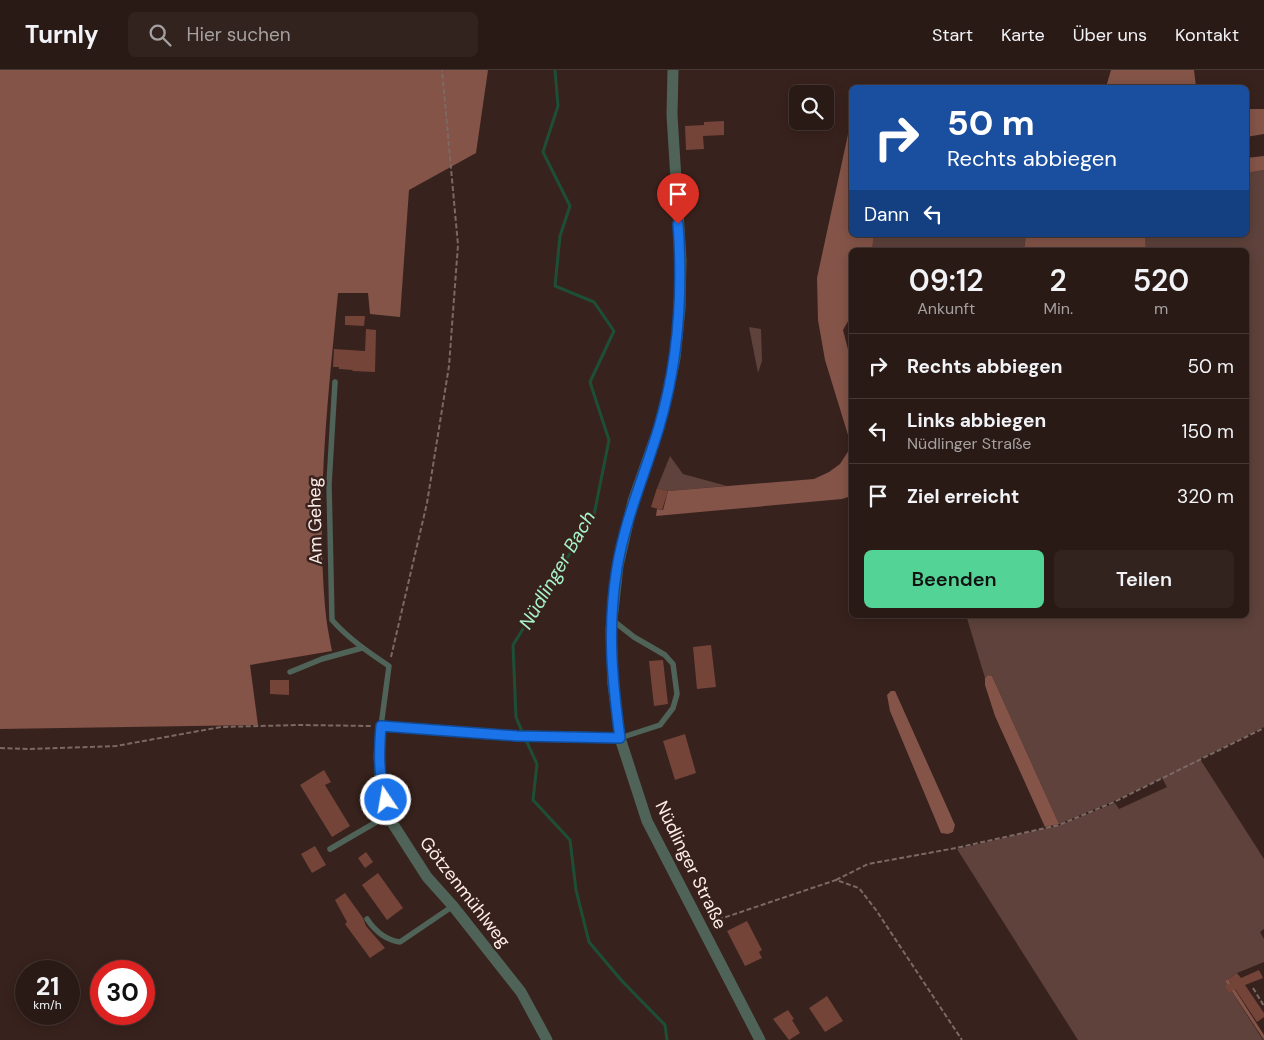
<!DOCTYPE html>
<html lang="de">
<meta charset="utf-8">
<style>
:root{--surface:#2a1a16;--page:#32231f;--text:#f1f3f6;--muted:#a5a1a1;--line:#463835;--accent:#53d396}
body{margin:0;font-family:"DM Sans",sans-serif;background:var(--page);color:var(--text);height:100vh;display:flex;flex-direction:column;font-size:19px;white-space:nowrap}
*{box-sizing:border-box;margin:0}
p{font-size:16px;color:var(--muted)}
.icon{flex:none;width:28px;height:28px;fill:none;stroke:currentColor;stroke-width:2;stroke-linecap:round;stroke-linejoin:round}
.map{position:relative;flex:1;overflow:hidden}
.sheet{position:absolute;left:849px;top:178px;width:400px;height:370px;display:flex;flex-direction:column;background:var(--surface);border-radius:8px;box-shadow:0 2px 12px #0003,0 0 0 1px var(--line)}
.sheet>*{flex:none}
.hud{position:absolute;left:849px;top:15px;width:400px;height:152px;border-radius:8px;box-shadow:0 2px 12px #0003,0 0 0 1px var(--line);background:#1a4fa0;color:#fff;overflow:hidden}
.fabs{position:absolute;left:789px;top:15px;display:grid;gap:10px}
.fabs a{display:grid;place-items:center;width:45px;height:45px;border-radius:8px;background:var(--surface);box-shadow:0 2px 12px #0003,0 0 0 1px var(--line);font-size:25px}
.speed{position:absolute;left:15px;top:890px;display:flex;gap:10px;font-size:25px;font-weight:700;text-align:center}
.speed>*{display:grid;place-content:center;width:65px;height:65px;border-radius:50%;background:var(--surface);box-shadow:0 2px 12px #0003,0 0 0 1px var(--line);line-height:1}
.speed small{font-size:12px;font-weight:400}
.speed .limit{border:8px solid #d22;background:#fff;color:#111}
.pin{position:absolute;display:grid;place-items:center;width:42px;height:42px;color:#fff;margin:-51px -21px;border-radius:50% 50% 50% 0;rotate:-45deg;box-shadow:0 0 5px #0007}
.pin .icon{rotate:45deg}
.me{position:absolute;width:55px;margin:-28px;rotate:348deg;stroke-linejoin:round;filter:drop-shadow(0 0 4px #0008)}
.turn{display:flex;align-items:center;gap:18px;height:105px;padding:0 15px;font-size:22px}
.turn .icon{width:65px;height:65px;stroke-width:2.5}
.turn b{display:block;font-size:35px;line-height:42px}
.then{display:flex;align-items:center;height:48px;padding:0 15px;background:#0003;gap:10px;font-size:19px}
.eta{display:flex;justify-content:space-evenly;align-items:center;height:85px;text-align:center}
.eta b{font-size:30px;font-weight:600;line-height:35px}
.cta{display:flex;gap:10px;margin-top:auto;padding:10px 15px}
.cta a{flex:1;height:58px;border-radius:8px;background:var(--accent);color:#111;font-size:20px;font-weight:600;line-height:58px;text-align:center}
.cta a+a{background:var(--page);color:var(--text)}
ul{padding:0;list-style:none}
li{display:flex;align-items:center;gap:15px;height:65px;padding:0 15px;border-top:1px solid var(--line)}
li div{flex:1}
li b{display:block;font-size:19px}
li em{font-style:normal}
header{display:flex;align-items:center;gap:30px;box-sizing:border-box;height:70px;padding:0 25px;background:var(--surface);border-bottom:1px solid var(--line)}
header strong{font-size:24px}
nav{display:flex;gap:28px;margin-inline-start:auto;font-size:18px}
.search{width:350px;height:45px;background:var(--page);display:flex;align-items:center;gap:12px;box-sizing:border-box;padding:0 18px;border-radius:8px;color:var(--muted);font-size:19px}
.map>svg:first-child{display:block}
</style>
<header>
<strong>Turnly</strong>
<div class="search"><svg class="icon" aria-label="search" viewBox="0 0 24 24"><circle cx="10" cy="10" r="6"/><path d="M15 15l6 6"/></svg>Hier suchen</div>
<nav><a>Start</a><a>Karte</a><a>Über uns</a><a>Kontakt</a></nav>
</header>
<div class="map">
<svg width="1264" height="970" viewBox="0 0 1264 970">
<rect width="100%" height="100%" fill="#38221d"/>
<path fill="#5e423b" d="M1264,100V657L1200,689L1264,789V859L1260,862L1264,869V892L1237,903L1225,911L1263,970H1078L957,779L1060,755L1115,733L1119,739L1167,717L1162,708L1114,731L1059,754L992,606L988,605L985,608L966,545H1246V180H1146L1145,165H1246V103Z
M874,165H1026L1024,180H872Z
M749,257L761,259L762,291L758,303Z
M670,386L683,404L727,416L668,421L657,418Z"/>
<path fill="#845448" d="M0,0H488L476,83L409,120L400,247L370,244L368,223H338C328,327 316,432 325,536C326,551 329,566 332,581L250,595L258,655L0,659Z
M1111,0H1194L1196,17H1106Z
M1246,39H1264V64L1246,67Z
M850,55L851,165H874L872,180H851V246L843,260L851,291V426L842,429L656,446L657,439L663,440L668,421L814,409L829,402L840,394L849,380L848,365L825,290L818,250L817,208Z
M1264,86V100L1246,103V88Z
M1026,165H1145L1146,180H1024Z
M988,605L992,606L1059,754L1045,757L995,646L985,615V608Z
M891,621H895L955,755L953,762L948,764L941,763L890,641L887,625Z
M1228,909L1264,965V970L1225,911Z"/>
<g fill="none" stroke-linecap="round" stroke-linejoin="round">
<path stroke="#1d4f37" stroke-width="3" d="M523,664L516,647L513,575L594,445L609,370L590,312L614,261L594,232L555,216L560,166L570,136L543,82L558,36L555,0
M526,670L537,694L533,730L570,770L576,820L589,872L622,911L665,955L667,970"/>
</g>
<path fill="#744439" d="M724,51V65L703,66L704,79L686,80L685,56L704,55V52Z
M345,246H365L364,256L345,255Z
M366,259L376,260L375,302L352,301L353,300L339,299V297H333L334,279L365,281Z
M657,418L668,421L662,440L651,437Z
M711,575L716,617L697,619L693,577Z
M663,590L668,634L654,636L649,591Z
M270,610H289V625L270,624Z
M685,664L696,703L675,710L663,671Z
M324,700L331,712L325,715L350,756L332,767L300,715Z
M315,776L326,795L312,803L301,784Z
M366,782L373,792L365,798L358,788Z
M378,803L403,838L387,850L362,815Z
M345,823L363,848L366,856L385,878L370,888L345,854L347,852L335,830Z
M484,841L496,856L488,863L476,847Z
M747,851L762,880L759,882L762,888L745,896L727,861Z
M1259,900L1263,908L1245,915L1264,943V947L1257,952L1235,919L1229,923L1225,916L1231,913L1228,909L1237,903L1241,908Z
M827,926L843,951L825,962L809,938Z
M788,940L794,949L792,950L800,963L789,970L773,949Z"/>
<g fill="none" stroke-linecap="round" stroke-linejoin="round">
<path stroke="#7c6864" stroke-width="2" stroke-dasharray="5 2.5" stroke-linecap="butt" d="M391,587L427,433L449,296L458,175L442,0
M0,678L31,679L116,676L221,657L299,655L371,656
M836,810L868,794L956,778L1059,755L1114,732L1264,658
M711,852L836,810L859,818L876,840L962,970
M1253,918L1264,936"/>
<path stroke="#4f6358" stroke-width="5.5" d="M335,312L329,414L332,550C349,569 368,582 389,596L381,656
M611,549L634,567L665,585L673,594L677,624L673,638L660,655L620,668
M290,602L322,589L362,578
M330,779L390,744
M367,849C375,861 386,870 400,872L453,836"/>
<path stroke="#4f6358" stroke-width="11" d="M673,0L672,45L681,190L680,238L675,288L668,321L659,357L633,431L618,496L611,559L613,614L620,668L647,751L760,970
M547,970L521,922L453,836L427,807L393,754L381,716L379,687L381,656L517,666L620,668"/>
</g>
<g fill="none" stroke-linecap="round" stroke-linejoin="round">
<defs>
<path id="route" d="M386,730C378,705 379,681 381,656L517,666L620,668C612,608 607,559 617,498C625,449 645,404 659,357C679,290 683,223 678,154"/>
</defs>
<use href="#route" stroke="#114b97" stroke-width="12"/>
<use href="#route" stroke="#1a73e8" stroke-width="9"/>
</g>
<g text-anchor="middle" dominant-baseline="central" stroke-width="5" stroke-linejoin="round" paint-order="stroke">
<g font-size="18" fill="#fdede9" stroke="#38221d">
<text transform="translate(315 451) rotate(-91)">Am Geheg</text>
<text transform="translate(691 795) rotate(64)">Nüdlinger Straße</text>
<text transform="translate(465 822) rotate(52)">Götzenmühlweg</text>
</g>
<g font-size="19" font-style="italic" fill="#a6f4c9" stroke="#38221d">
<text transform="translate(557 500) rotate(-60)">Nüdlinger Bach</text>
</g>
</g>
</svg>
<div class="fabs">
<a><svg class="icon" aria-label="search" viewBox="0 0 24 24"><circle cx="10" cy="10" r="6"/><path d="M15 15l6 6"/></svg></a>
</div>
<div class="speed"><div>21<small>km/h</small></div><div class="limit">30</div></div>
<div class="pin" style="left:678px;top:154px;background:#d93025"><svg class="icon" aria-label="arrive" viewBox="0 0 24 24"><path d="M6 21V4h12l-3 4 3 4H6"/></svg></div>
<svg class="me" style="left:386px;top:730px" viewBox="-20 -20 40 40"><circle r="17" fill="#1a73e8" stroke="#fff" stroke-width="3"/><path d="M0-11L8 9 0 5-8 9z" fill="#fff"/></svg>
<div class="hud">
<div class="turn"><svg class="icon" aria-label="right" viewBox="0 0 24 24"><path d="M7 20v-9h11M14 6l5 5-5 5"/></svg><div><b>50 m</b>Rechts abbiegen</div></div>
<div class="then">Dann<svg class="icon" aria-label="left" viewBox="0 0 24 24"><path d="M17 20v-9H6M10 6l-5 5 5 5"/></svg></div>
</div>
<section class="sheet">
<div class="eta">
<div><b>09:12</b><p>Ankunft</p></div>
<div><b>2</b><p>Min.</p></div>
<div><b>520</b><p>m</p></div>
</div>
<ul>
<li><svg class="icon" aria-label="right" viewBox="0 0 24 24"><path d="M7 20v-9h11M14 6l5 5-5 5"/></svg><div><b>Rechts abbiegen</b></div><em>50 m</em></li>
<li><svg class="icon" aria-label="left" viewBox="0 0 24 24"><path d="M17 20v-9H6M10 6l-5 5 5 5"/></svg><div><b>Links abbiegen</b><p>Nüdlinger Straße</p></div><em>150 m</em></li>
<li><svg class="icon" aria-label="arrive" viewBox="0 0 24 24"><path d="M6 21V4h12l-3 4 3 4H6"/></svg><div><b>Ziel erreicht</b></div><em>320 m</em></li>
</ul>
<div class="cta"><a>Beenden</a><a>Teilen</a></div>
</section>
</div>
